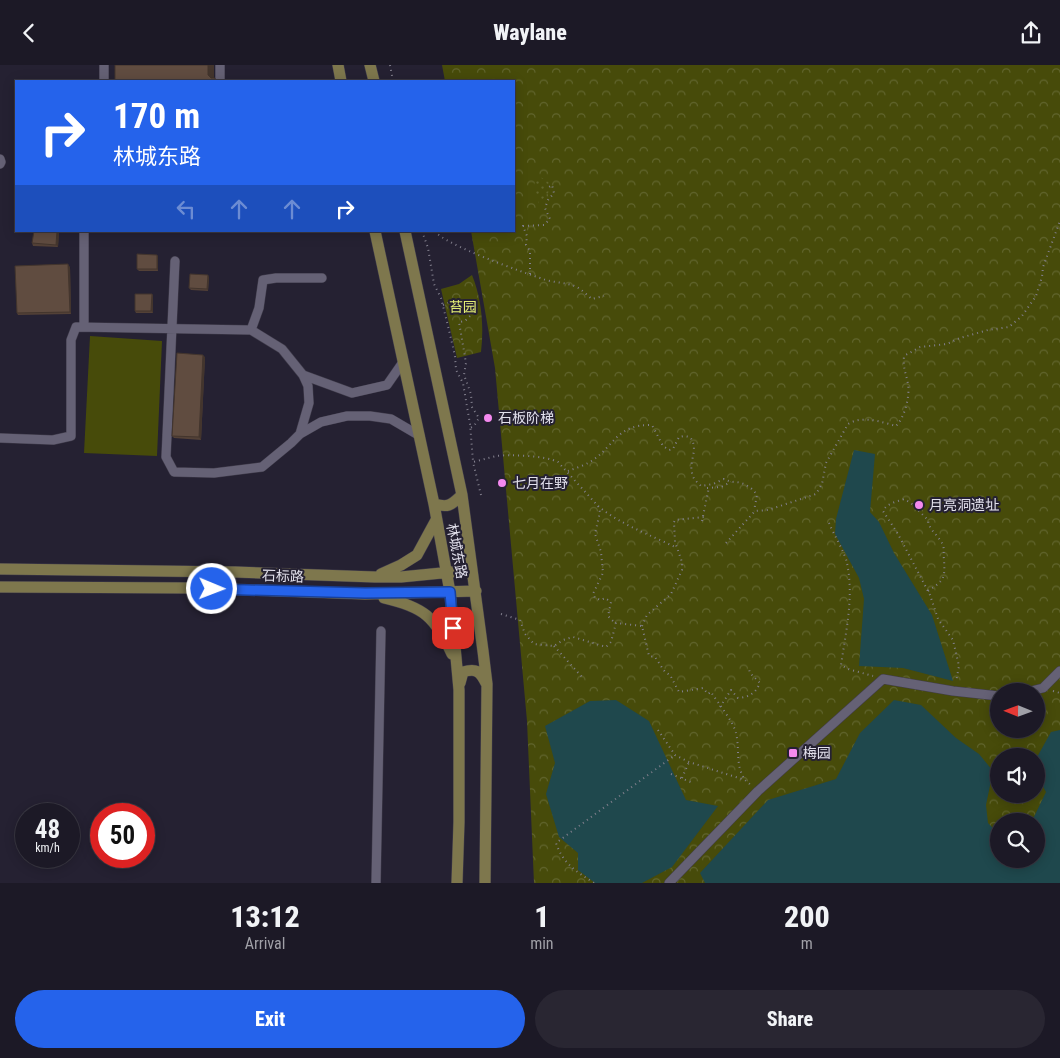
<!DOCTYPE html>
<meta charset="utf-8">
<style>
:root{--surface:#1c1926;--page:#292632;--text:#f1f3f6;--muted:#a0a0a7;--line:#3a3843;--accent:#2563eb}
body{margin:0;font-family:"Roboto Condensed","Noto Sans SC",sans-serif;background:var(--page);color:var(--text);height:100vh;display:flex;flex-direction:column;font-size:19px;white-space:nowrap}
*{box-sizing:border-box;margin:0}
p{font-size:16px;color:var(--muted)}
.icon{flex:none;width:28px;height:28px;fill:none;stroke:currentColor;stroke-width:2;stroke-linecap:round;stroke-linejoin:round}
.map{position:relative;height:818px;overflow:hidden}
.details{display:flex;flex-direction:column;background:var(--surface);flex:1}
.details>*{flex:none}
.top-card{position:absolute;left:15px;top:15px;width:500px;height:152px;border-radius:0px;box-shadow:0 2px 12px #0003,0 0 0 1px var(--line);background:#2563eb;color:#fff;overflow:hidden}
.needle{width:32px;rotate:271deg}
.buttons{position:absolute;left:990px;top:618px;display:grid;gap:10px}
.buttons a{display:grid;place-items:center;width:55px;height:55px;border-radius:50%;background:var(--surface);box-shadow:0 2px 12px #0003,0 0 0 1px var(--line);font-size:25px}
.speed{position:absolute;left:15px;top:738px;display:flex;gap:10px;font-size:25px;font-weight:700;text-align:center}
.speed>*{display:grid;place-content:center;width:65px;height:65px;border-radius:50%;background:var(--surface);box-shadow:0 2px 12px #0003,0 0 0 1px var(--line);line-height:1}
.speed small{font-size:12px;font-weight:400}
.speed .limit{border:8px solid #d22;background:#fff;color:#111}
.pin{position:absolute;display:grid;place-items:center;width:42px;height:42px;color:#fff;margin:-21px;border-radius:10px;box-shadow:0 2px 8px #0006}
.me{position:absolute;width:55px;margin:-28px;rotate:91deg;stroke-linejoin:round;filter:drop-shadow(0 0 4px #0008)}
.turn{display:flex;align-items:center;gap:18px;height:105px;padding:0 15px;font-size:22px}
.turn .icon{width:65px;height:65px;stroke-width:2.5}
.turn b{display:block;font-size:35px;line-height:42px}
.lanes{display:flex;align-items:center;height:48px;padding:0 15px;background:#0003;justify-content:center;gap:25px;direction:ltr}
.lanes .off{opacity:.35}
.eta{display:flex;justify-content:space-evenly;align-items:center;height:85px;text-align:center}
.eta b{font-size:30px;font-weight:800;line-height:35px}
.cta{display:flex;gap:10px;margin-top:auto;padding:10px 15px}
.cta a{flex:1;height:58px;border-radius:30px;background:var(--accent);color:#fff;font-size:20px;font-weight:800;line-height:58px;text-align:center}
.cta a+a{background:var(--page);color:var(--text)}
header{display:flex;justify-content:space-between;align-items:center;height:65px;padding:0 15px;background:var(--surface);font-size:22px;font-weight:800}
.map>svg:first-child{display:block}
</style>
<header><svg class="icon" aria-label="back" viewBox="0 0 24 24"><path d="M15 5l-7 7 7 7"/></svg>Waylane<svg class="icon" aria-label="share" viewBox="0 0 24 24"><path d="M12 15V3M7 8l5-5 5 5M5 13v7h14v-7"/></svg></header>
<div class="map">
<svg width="1060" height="818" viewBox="0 0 1060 818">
<defs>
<pattern id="park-crowns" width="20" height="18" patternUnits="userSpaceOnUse" patternTransform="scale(1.25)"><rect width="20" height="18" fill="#474b0a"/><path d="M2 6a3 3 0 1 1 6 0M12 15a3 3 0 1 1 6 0" fill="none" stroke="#61652e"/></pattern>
<pattern id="garden-dots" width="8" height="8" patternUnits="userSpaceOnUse" patternTransform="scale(1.25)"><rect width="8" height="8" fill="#474b0a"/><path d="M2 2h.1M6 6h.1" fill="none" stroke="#61652e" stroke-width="1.8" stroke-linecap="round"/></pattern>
</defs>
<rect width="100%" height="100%" fill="#252132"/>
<path fill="url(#park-crowns)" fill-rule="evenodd" d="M442,0H1060V818H534L527,656L495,303L471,166H514V16H445ZM999,626H1036V664H999ZM999,691H1036V729H999ZM999,756H1036V794H999Z
M472,210C482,235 484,261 481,287L457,293L441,224L459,219Z"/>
<path fill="url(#garden-dots)" d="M537,111C545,114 550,116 551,124L539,139L534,120Z"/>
<path fill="#474b0a" d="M90,271L162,276L157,391L84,388Z"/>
<path fill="#1f484d" d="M854,385L875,389L870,447L879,457L894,488L932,550L953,616L903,603L859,601L864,534L859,513L835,469L836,454Z
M616,635L649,656L686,735L718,741L672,802L642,818H595L578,805V788L559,772L546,729L555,698L545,661L590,636Z
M894,635L921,640L956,673L979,689L993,706L986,740L988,758L999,769V794H1036V756H1032L1046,727L1036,709V694L1051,667L1060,665V818H705L700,808L768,735L836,714L860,668Z"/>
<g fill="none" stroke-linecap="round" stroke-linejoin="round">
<defs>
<path id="minor" d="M104,0V16
M220,16V0
M0,94L1,97L0,99
M84,262V166
M251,265L259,243L263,215L276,213H322
M303,310L352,328L387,320L403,297
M300,369L321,357L347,351H370L391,354L420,371
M0,373L53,375L71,371V275L76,262L251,265L282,284L303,310L308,321L309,338L300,369L291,378L262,402L214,408L174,407L166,392L175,196
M1031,626L1043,623L1060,606
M376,818L381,566
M669,818L758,726L883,614L953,626L999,631"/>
<path id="major" d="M338,0L341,16
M370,0L374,16
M375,166L434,439L450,527L459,625V757L457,818
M405,166L462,430L483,586L487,619L485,818
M434,439C449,443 451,440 462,430
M0,504L235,507L375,512H401L472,505
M381,509L401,500L417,490L436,455
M0,522L194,523L365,529L476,526
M384,533C424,542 435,552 452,589
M460,618L463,607C476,603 480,606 486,618"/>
</defs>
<use href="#minor" stroke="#413d4c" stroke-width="10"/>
<use href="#major" stroke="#413d4c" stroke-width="12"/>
<path stroke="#83808e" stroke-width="2" stroke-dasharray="1 4" stroke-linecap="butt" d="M390,0L393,16
M422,166L428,183L434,219L441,233L448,261L455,291L456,305L463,318L470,359L473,396
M435,166C442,179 525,208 543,214C554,218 566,217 577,222C582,225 587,230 592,234L604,231
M530,209V186L526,180L527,171L523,161L544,160L550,154L545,143L548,135L554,128L552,120L546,124
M443,240L448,238L454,241L462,236L475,246L465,256L459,257L466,298L464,310L471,329L472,342L479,353L474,361L470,363
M568,406C576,403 586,400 593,395C615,380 617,359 652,360L663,381L669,385L673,384L679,372L684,371L690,372C700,385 687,397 693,411C694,415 698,418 701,421L713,419L724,414L731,417C741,416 751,421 757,430L754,446
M707,423L721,422L731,417
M481,430L473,397C481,395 488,393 496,391C509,389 547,391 558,397L598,441L600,447L595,469L601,487L603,508L593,529L595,533L601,535L605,533L611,537L608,551L615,558
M598,441C621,460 651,470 677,483
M702,456L709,422
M674,457L675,455L704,452
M829,458C834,470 845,488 847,498C854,532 846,566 841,600L848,604L873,611
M726,478L755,446L768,445L816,429L822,419L826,398L848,359C862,350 882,357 896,361C905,352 910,331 908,319C906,308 903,304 904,291L920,282L947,279L960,273L988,265L1009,262L1022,251L1036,231L1042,212L1043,202L1060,156
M928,526C945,515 945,513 944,494C943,488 945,483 942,478C937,469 929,465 928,455L911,438L904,434C896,437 887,438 883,446L898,469L930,530L938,554L953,575L959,601L956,617
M501,549L520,555L525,569L534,579L554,581L563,575L573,572L606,582L611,577L616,558L642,561L649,591L655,592L665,607L670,610L679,627L703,623L708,629L711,627C718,638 733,656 736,668C740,685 735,700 745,715
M642,561L647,550L671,529L682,505V497L675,477L674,457
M554,581L582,612
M1053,626L1060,628
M720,642L731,625L738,633C749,632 755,629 760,618L750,608L749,604
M658,665L675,690L689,697L745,715L752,721
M671,709L693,718
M682,713L689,697
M594,818C577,807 563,799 556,778L675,690"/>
<use href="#minor" stroke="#656175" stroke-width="9"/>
<use href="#major" stroke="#7e774d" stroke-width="11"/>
</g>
<path fill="#534137" d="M59,166L58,182L33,181L32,178Z
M157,190L158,192V206H139L137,204Z
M70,202L71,249L18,250L17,248Z
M209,212L208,226L191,225L189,223Z
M152,229L153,231V248H136L135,246Z
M205,292L201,375L174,373L172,371Z"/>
<path fill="#43352d" d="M208,0H214V16L208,10Z
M57,166H59L58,182L56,180Z
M157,190L158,192V206L157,204Z
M68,199L70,202L71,249L70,247Z
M208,210L209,212L208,226L207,224Z
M152,229L153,231V248L151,246Z
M203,290L205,292L201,375L199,372Z"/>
<path fill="#604c40" stroke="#43352d" d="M115,0H208V10L211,13H215V16H115Z
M34,166H57L56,180L32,178Z
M137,189L157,190V204H137Z
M68,199L70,247L17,248L15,201Z
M190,209L208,210L207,224L189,223Z
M135,229H152L151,246H135Z
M177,288L203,290L199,372L172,371Z"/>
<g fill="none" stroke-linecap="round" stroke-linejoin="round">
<defs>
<path id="route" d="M212,524L365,528L450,527L453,563"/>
</defs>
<use href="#route" stroke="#184099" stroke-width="12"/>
<use href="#route" stroke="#2563eb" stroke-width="9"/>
</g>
<g fill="#f489ef" stroke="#252132" stroke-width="2">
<circle cx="488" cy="353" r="5"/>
<circle cx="502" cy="418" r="5"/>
<circle cx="919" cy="440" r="5"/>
<rect x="788" y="683" width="10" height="10" rx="2.5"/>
</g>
<g text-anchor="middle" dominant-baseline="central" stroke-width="4" stroke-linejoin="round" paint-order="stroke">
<g font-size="14" fill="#e3ed75" stroke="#252132">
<text x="463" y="242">苔园</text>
</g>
<g font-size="14" fill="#e2e0ec" stroke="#252132" text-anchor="start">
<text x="498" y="353">石板阶梯</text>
<text x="512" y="418">七月在野</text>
<text x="929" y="440">月亮洞遗址</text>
<text x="803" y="688">梅园</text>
</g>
<g font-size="14" fill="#e2e0ec" stroke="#252132">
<text transform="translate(457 486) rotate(79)">林城东路</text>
<text transform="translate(283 511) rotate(2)">石标路</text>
</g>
</g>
</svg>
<div class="buttons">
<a><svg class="needle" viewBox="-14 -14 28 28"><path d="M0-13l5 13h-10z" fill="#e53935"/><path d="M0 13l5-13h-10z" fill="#a0a0a7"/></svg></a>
<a><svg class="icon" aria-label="sound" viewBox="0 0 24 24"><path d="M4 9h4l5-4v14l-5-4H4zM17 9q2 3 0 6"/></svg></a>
<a><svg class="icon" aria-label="search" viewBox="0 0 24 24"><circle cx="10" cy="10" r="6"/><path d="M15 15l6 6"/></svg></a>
</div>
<div class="speed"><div>48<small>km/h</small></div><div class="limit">50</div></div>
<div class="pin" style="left:453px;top:563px;background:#d93025"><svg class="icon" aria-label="arrive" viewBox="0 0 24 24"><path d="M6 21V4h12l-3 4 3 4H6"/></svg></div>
<svg class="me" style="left:212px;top:524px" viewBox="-20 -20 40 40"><circle r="17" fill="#2563eb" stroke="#fff" stroke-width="3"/><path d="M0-11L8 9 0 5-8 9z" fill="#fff"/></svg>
<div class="top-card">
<div class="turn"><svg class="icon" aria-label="right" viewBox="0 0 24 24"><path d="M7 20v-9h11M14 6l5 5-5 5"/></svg><div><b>170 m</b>林城东路</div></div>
<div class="lanes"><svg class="icon off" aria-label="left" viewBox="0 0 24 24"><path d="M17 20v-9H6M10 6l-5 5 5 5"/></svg><svg class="icon off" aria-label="ahead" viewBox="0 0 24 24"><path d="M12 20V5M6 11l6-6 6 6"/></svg><svg class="icon off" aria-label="ahead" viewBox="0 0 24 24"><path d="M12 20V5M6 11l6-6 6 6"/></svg><svg class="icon" aria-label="right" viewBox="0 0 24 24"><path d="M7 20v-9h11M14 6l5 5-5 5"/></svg></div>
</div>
</div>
<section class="details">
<div class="eta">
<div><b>13:12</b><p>Arrival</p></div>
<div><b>1</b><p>min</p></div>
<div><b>200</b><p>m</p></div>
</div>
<div class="cta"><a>Exit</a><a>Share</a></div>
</section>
